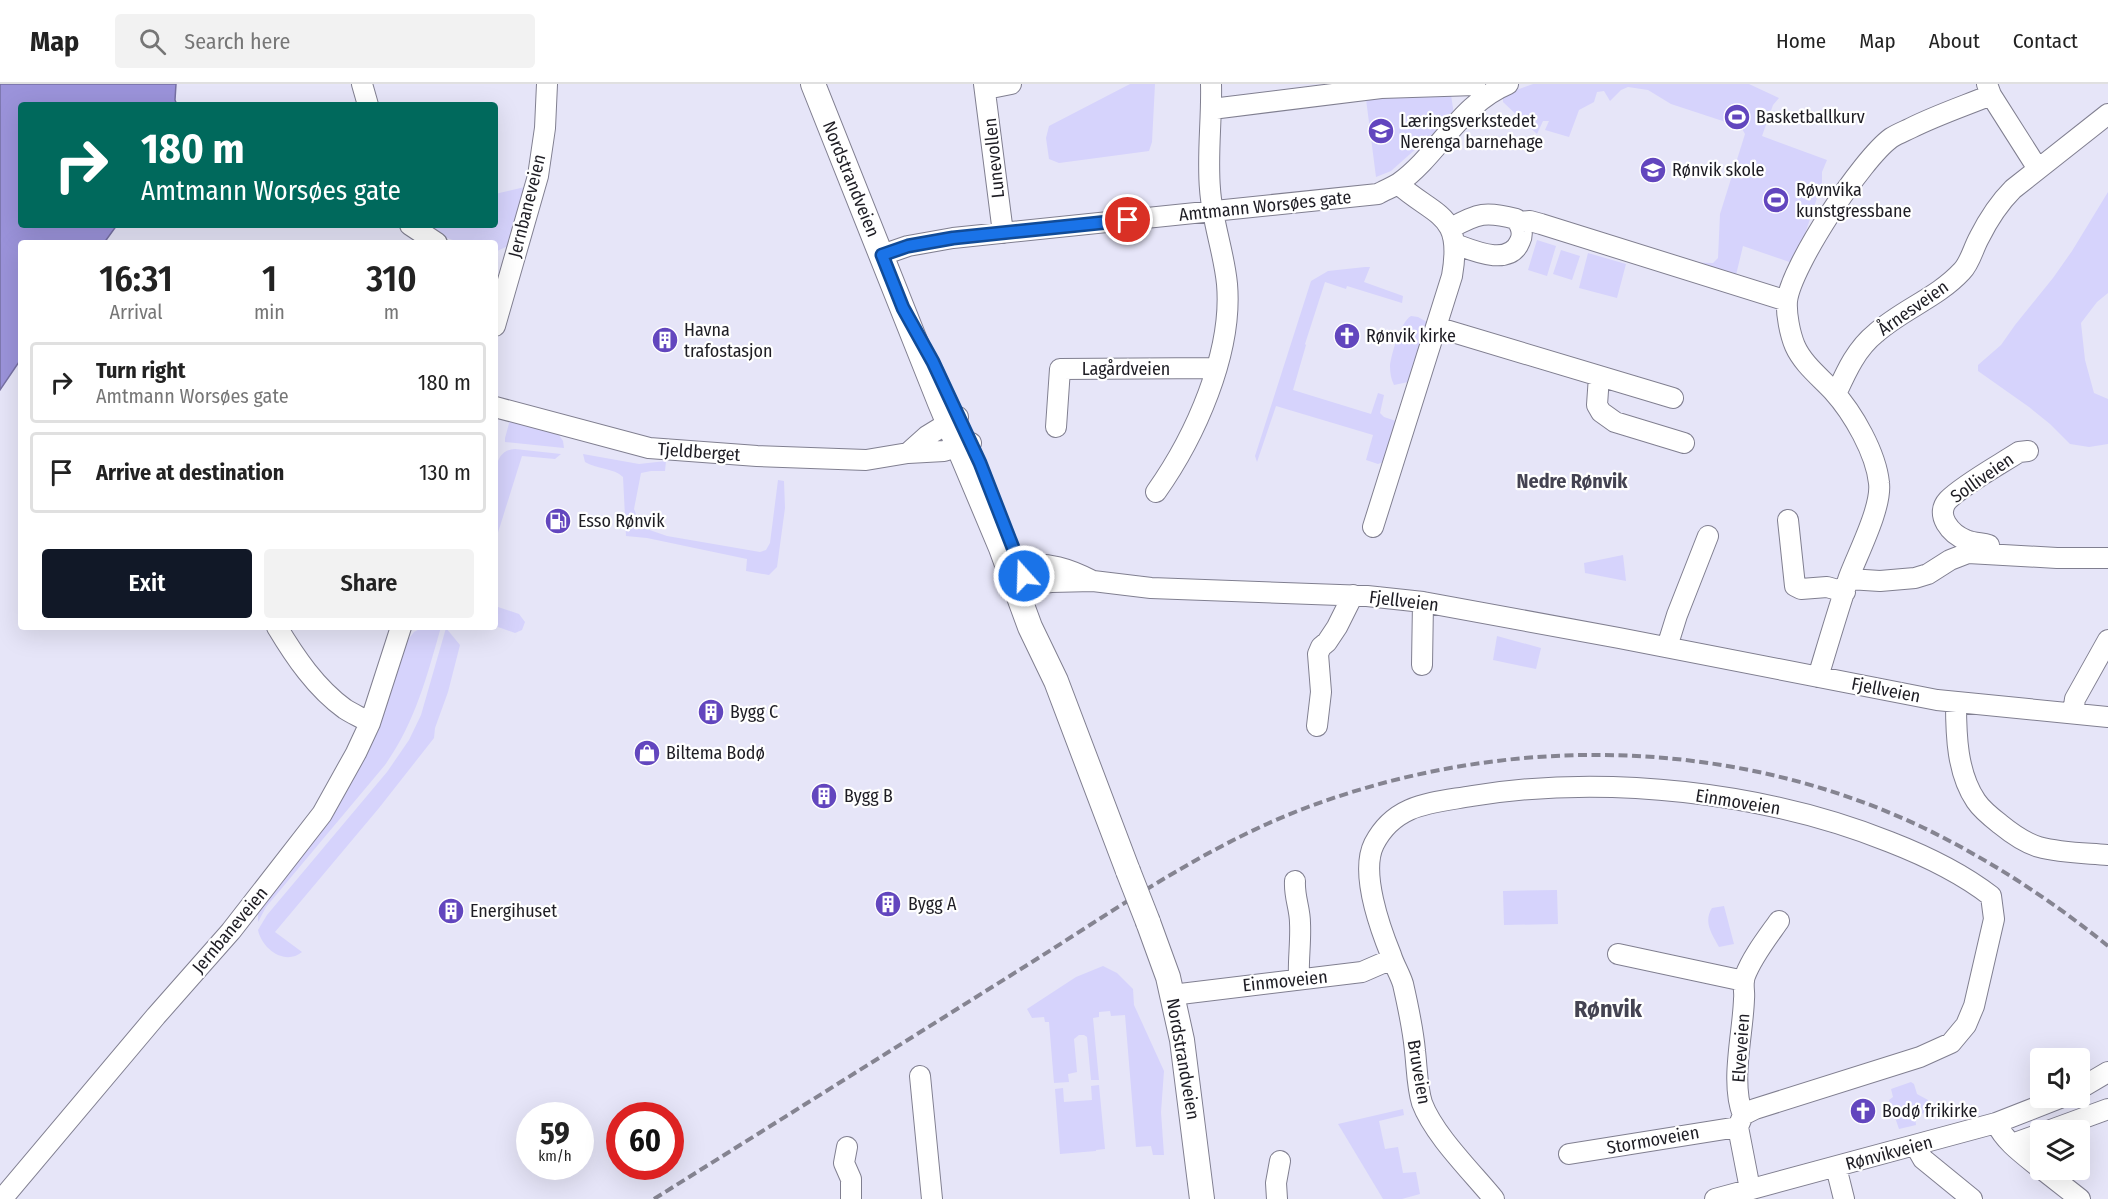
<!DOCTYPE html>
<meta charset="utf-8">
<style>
:root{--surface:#fff;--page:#f2f2f2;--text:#222;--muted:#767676;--line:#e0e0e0;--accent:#111827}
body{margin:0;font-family:"Fira Sans Condensed",sans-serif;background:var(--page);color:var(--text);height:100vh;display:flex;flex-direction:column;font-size:22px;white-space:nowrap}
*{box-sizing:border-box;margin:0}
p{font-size:20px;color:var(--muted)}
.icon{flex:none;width:33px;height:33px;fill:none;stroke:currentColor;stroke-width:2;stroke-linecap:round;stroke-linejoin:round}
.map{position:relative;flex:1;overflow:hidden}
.sheet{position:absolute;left:18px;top:156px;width:480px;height:390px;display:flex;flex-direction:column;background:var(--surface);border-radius:6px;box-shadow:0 6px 24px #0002}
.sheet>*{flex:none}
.hud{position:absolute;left:18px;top:18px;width:480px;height:126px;border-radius:6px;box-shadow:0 6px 24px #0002;background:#00695c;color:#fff;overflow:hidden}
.fabs{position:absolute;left:2030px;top:964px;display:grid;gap:12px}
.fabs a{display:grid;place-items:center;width:60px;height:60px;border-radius:6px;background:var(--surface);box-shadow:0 6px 24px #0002;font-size:30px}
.speed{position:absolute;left:516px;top:1018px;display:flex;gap:12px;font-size:30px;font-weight:700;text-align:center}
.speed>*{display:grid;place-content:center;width:78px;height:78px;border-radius:50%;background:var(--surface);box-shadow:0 6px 24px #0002;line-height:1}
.speed small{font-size:15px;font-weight:400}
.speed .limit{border:9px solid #d22;background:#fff;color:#111}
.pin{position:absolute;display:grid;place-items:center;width:51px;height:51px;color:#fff;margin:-26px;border:3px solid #fff;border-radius:50%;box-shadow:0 2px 6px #0007}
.me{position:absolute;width:66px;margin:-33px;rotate:340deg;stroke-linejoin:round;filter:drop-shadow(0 0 4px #0008)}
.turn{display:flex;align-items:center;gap:21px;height:126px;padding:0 24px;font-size:27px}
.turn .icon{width:78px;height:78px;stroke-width:2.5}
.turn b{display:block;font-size:42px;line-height:51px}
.eta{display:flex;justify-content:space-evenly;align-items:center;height:102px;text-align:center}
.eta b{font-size:36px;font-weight:600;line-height:42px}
.action{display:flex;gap:12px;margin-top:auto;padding:12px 24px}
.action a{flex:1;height:69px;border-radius:6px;background:var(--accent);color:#fff;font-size:24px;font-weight:600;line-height:69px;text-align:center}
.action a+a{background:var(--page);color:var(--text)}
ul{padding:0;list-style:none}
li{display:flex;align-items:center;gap:18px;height:81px;margin:0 12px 9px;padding:0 12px;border:3px solid var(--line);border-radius:6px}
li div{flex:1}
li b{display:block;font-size:22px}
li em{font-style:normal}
header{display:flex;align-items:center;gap:36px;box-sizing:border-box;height:84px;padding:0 30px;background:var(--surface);border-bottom:2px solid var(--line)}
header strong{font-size:28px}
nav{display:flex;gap:33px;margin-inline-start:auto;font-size:21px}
.search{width:420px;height:54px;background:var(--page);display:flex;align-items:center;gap:15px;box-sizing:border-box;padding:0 21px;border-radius:6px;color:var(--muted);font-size:22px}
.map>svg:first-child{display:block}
</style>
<header>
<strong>Map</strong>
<div class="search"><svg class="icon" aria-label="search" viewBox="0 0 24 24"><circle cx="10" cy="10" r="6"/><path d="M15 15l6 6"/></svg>Search here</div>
<nav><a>Home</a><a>Map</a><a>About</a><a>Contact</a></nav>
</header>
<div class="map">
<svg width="2108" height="1115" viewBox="0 0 2108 1115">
<rect width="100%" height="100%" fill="#e6e5f8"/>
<path fill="#d6d3fc" d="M1130,0H1155L1152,58L1149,67L1059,79L1049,75L1046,54L1049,42Z
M1533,0H1749L1779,14L1773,21L1762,52L1827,76L1822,88V99L1795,180L1743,162L1736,191L1773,204L1676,178L1713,179L1718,174L1720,130L1745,50L1741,43L1671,20L1648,6L1628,3L1621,6L1610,17L1604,7L1597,8L1594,18L1579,26L1569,53L1545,46L1549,37H1543L1537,50L1503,18V11Z
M1450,4L1454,31L1391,87L1376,93L1366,15Z
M529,102L508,162L495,168V159C461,159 453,160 423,141H495V110Z
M2108,108V209L2097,218L2081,239L2085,276L2094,309L2108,315V360L2089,363L2070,360L2050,340L2029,323L1978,287V281L2001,261L2015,241L2053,194L2072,167Z
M1537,156L1556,162L1547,192L1528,186Z
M1561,166L1580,172L1572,196L1553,190Z
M1588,169L1626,180L1617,214L1579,204Z
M1365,183H1370L1364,198L1403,212L1402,219L1347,202L1346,205L1325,198L1305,260L1306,261L1293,306L1371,330L1378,309L1384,311L1380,329L1384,333L1396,337L1386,377L1378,380L1366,376L1373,351L1276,322L1257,378L1255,372L1311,197L1328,187Z
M1411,232L1418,233L1427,238L1413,297L1394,301C1391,295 1390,289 1390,282C1391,271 1401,237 1411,232Z
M510,336L559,351L563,357L564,364L505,358V354Z
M515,365L561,370L555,375L522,372L495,458V385C499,373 502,366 515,365Z
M583,370L639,380L666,377L665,387H651L641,389L634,425L641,443L667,452L760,468L766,466L770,459L778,396L784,397L785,424L777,483L769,491L746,487L747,475L647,454L626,452L623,393C614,384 596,385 585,378Z
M1623,471L1626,497L1585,489L1584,479Z
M495,522L519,530L525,538L522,546L515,549L495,542Z
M423,543H441C427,592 415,639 385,681L266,823L258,838V830L263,821L324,742L381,635L407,557L414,548Z
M446,544L460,561L448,608L435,644L434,654L379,724L275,848L302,868C285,882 262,865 258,846L267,831L387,688L409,656L421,631Z
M1497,552L1541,564L1536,585L1493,576Z
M1557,806L1558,840L1504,841L1503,807Z
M1724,822L1734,860L1719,863C1712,850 1703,838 1712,824Z
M1103,882L1117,889L1133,905L1134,921L1164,987L1161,1028L1164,1071H1153L1151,1062L1136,1063L1125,931L1111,932L1110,927L1099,928V933L1093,934L1099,996H1091L1087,953L1084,951H1079L1074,955L1077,988L1068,990L1069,998L1054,999L1049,938H1045L1044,933L1032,934L1027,925L1076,893Z
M1911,998L1914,1000L1917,1010L1928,1016C1929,1027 1925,1030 1915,1032L1916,1041L1899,1045L1889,1016L1893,1013L1891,1005Z
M1099,1001L1105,1065L1096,1066V1067L1060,1070L1055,1005L1063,1004L1064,1018L1092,1016L1091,1002Z
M1403,1025L1404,1031L1379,1037L1385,1065L1398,1063L1403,1089L1416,1088L1420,1110L1402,1115H1383L1338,1040Z"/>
<path fill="#9b93da" stroke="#7670a3" stroke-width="1.5" d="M0,0H176L175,16L177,21H21V141H117L104,159H21V275L0,306Z"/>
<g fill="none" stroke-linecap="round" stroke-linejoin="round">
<defs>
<path id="minor" d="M362,0L368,21
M984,0L1003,149
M1987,0L1991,11L2038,85
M986,5L1011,0
M1212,25L1381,4L1475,1
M1519,138L1530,137L1541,140L1787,217
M410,141L437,159
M1451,144C1478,129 1486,127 1516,135C1521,142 1524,149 1520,157C1510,183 1474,167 1455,160
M882,171L908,162L953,154L1378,110C1385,106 1393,103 1399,99C1439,70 1460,20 1508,0
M495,242L538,92L545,44L547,0
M1436,243L1673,314
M1599,292L1597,321L1601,328L1615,338L1684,359
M1836,310C1846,288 1856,265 1876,249C1903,225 1937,214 1962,187C1970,179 1973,165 1979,154C1988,136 1998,120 2013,105L2108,30
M495,323L649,364L757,372L866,376L908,369L944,367L971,359
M1056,343L1060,285L1216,284
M908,369L927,352L958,333
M1156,408C1195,353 1233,269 1227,200C1224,168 1212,137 1210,105C1207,70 1212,35 1211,0
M1788,436L1795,502L1801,505L1827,503L1845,508
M1373,443L1452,192C1463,129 1437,134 1398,100
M1989,461C1982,459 1973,459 1966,456C1951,450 1934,431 1948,416C1964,400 1999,381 2019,368L2028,367
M1849,495L1880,497L1915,494L1928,490L1950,476L1968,469L2057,474H2108
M1093,497C1070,485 1047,477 1021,482L1013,496L1028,501L1051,498L1093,497L1151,504L1367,512L1423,518L1619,554L1937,616L2108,633
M277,543C295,573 316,604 345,625C353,630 362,634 370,639
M1667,563L1677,531L1708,452
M1422,581L1423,518
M1818,593C1828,560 1838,526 1849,493C1858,469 1882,423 1879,399C1876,369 1853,329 1833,307C1820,293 1803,280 1795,262C1790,250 1786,230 1787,217C1791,182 1862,75 1891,54C1897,50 1905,47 1911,44C1937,31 1964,22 1991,11
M1956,619C1956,651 1957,689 1976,717C1982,726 1991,733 2000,740C2011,749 2025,759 2039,763C2061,769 2085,769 2108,771
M2073,629L2075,615L2108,556
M1317,642L1321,608L1318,570L1321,563L1327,558L1337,543L1353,511
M1295,797C1294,813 1300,824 1300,839C1301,858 1298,876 1299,895
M1618,870L1744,897
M1172,911L1362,888L1392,875
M920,992L932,1115
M2079,1005L2108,988
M1743,1031C1730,998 1743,950 1744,915C1745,908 1742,900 1745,892C1752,873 1767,854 1779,837
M1996,1039C2005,1058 2024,1071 2040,1084
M2048,1047L2108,1025
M2012,1060L2040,1050
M1915,1061L1923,1075L1972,1115
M847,1063L844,1079L851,1095V1115
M1569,1070L1738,1043
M1836,1083L1844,1115
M2043,1086L2080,1115
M2,1115L156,932L231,847L322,730L356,669L370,639L401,543
M1277,1115L1276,1099L1280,1077
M1494,1115C1472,1088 1434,1051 1422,1019C1417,1003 1417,984 1415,967C1413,945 1408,922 1403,900C1400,890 1394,881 1391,871C1380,844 1360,788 1374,760C1395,719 1432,719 1472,712C1605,690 1765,708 1890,758C1926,772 1960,788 1991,812L1994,835L1974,922L1966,941L1951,959L1920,973L1755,1025L1743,1031L1738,1043L1750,1105
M1715,1115L1996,1039L2060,1014"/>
<path id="major" d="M813,0L940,319L1001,464L1030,543L1056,597L1128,787
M1148,838L1168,893L1182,956L1202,1115"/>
</defs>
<use href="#minor" stroke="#807f90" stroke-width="22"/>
<use href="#major" stroke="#807f90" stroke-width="26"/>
<use href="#minor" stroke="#fff" stroke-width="20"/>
<use href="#major" stroke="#fff" stroke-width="24"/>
<path stroke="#858491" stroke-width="4" stroke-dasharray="9 4.5" stroke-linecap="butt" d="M654,1115C780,1036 906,957 1032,878C1121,822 1209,760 1308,723C1507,649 1731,652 1924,744C1990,776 2051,816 2108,862"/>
<defs>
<path id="major-bridge" d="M1128,787L1148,838"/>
</defs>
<use href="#major-bridge" stroke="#807f90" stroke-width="26" stroke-linecap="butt"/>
<use href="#major-bridge" stroke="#fff" stroke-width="24"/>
</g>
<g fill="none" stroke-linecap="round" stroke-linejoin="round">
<defs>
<path id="route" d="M1024,492L980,379L933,278L903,224L882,171L908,162L953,154L1128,136"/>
</defs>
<use href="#route" stroke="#114b97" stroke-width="15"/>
<use href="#route" stroke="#1a73e8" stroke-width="10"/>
</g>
<defs>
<symbol id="stadium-disc" viewBox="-11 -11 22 22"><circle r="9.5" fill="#6246be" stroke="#fff"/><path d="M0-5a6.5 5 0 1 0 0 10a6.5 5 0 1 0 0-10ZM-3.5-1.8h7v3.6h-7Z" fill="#fff"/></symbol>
<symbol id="school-disc" viewBox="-11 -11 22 22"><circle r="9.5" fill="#6246be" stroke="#fff"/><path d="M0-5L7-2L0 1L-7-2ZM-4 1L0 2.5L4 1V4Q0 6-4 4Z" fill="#fff"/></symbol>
<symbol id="church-disc" viewBox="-11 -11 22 22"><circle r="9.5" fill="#6246be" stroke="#fff"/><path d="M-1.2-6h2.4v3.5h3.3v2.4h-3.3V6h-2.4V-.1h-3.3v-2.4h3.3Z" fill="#fff"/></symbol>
<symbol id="building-disc" viewBox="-11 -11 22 22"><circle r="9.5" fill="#6246be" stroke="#fff"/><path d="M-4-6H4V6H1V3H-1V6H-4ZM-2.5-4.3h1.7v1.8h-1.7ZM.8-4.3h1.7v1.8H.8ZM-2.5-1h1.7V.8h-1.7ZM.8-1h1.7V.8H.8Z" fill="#fff"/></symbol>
<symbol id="fuel-disc" viewBox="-11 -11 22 22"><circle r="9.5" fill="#6246be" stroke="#fff"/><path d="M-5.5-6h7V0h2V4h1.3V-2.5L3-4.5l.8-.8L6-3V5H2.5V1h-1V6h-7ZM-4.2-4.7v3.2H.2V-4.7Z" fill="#fff"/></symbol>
<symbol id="shop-disc" viewBox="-11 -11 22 22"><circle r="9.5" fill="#6246be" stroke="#fff"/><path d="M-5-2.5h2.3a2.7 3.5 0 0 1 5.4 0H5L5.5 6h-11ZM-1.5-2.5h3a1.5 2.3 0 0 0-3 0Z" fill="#fff"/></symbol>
</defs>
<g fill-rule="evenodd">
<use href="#stadium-disc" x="1722" y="18" width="30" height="30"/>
<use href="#school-disc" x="1366" y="32" width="30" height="30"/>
<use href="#school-disc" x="1638" y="71" width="30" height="30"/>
<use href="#stadium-disc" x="1761" y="101" width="30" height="30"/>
<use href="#church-disc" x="1332" y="237" width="30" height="30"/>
<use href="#building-disc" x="650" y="241" width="30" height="30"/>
<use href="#fuel-disc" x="543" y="422" width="30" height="30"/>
<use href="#building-disc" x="696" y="613" width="30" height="30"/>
<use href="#shop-disc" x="632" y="654" width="30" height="30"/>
<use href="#building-disc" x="809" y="697" width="30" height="30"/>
<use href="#building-disc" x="873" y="805" width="30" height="30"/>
<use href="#building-disc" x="436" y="812" width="30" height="30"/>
<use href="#church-disc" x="1848" y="1012" width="30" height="30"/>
</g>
<g text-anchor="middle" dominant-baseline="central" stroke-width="4.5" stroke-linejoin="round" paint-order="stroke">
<g font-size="18" fill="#1e1d24" stroke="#fff" text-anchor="start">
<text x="1756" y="33">Basketballkurv</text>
<text x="1400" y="37">Læringsverkstedet<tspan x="1400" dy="21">Nerenga barnehage</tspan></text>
<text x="1672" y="86">Rønvik skole</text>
<text x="1796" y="106">Røvnvika<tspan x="1796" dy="21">kunstgressbane</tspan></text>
<text x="684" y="246">Havna<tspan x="684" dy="21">trafostasjon</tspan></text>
<text x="1366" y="252">Rønvik kirke</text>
<text x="578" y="437">Esso Rønvik</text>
<text x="730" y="628">Bygg C</text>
<text x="666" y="669">Biltema Bodø</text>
<text x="844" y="712">Bygg B</text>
<text x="908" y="820">Bygg A</text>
<text x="470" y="827">Energihuset</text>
<text x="1882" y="1027">Bodø frikirke</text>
</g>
<g font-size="18" fill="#1e1d24" stroke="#fff">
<text transform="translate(994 74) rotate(-96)">Lunevollen</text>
<text transform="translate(851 95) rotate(68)">Nordstrandveien</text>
<text transform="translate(527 122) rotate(-76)">Jernbaneveien</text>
<text transform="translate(1265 122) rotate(-6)">Amtmann Worsøes gate</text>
<text transform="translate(1913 224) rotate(-35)">Årnesveien</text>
<text x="1126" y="285">Lagårdveien</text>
<text transform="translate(699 368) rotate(4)">Tjeldberget</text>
<text transform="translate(1982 394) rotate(-35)">Solliveien</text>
<text transform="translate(1404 517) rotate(7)">Fjellveien</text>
<text transform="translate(1886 606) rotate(11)">Fjellveien</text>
<text transform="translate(1738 718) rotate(9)">Einmoveien</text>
<text transform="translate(230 846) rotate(-50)">Jernbaneveien</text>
<text transform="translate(1285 897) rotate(-6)">Einmoveien</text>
<text transform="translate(1741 964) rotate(-86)">Elveveien</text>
<text transform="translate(1183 975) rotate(80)">Nordstrandveien</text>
<text transform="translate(1419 988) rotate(80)">Bruveien</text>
<text transform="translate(1653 1056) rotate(-10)">Stormoveien</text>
<text transform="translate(1889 1069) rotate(-15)">Rønvikveien</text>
</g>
<g font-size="20" font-weight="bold" fill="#444352" stroke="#fff">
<text x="1572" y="397">Nedre Rønvik</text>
</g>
<g font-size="24" font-weight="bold" fill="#444352" stroke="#fff">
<text x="1608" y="925">Rønvik</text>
</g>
</g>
</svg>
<div class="fabs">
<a><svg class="icon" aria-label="sound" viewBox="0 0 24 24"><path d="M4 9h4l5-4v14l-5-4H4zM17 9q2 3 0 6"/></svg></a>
<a><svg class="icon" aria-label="layers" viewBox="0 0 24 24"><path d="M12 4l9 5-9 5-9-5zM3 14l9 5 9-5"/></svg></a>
</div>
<div class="speed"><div>59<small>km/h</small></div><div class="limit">60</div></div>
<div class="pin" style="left:1128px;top:136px;background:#d93025"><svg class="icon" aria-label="arrive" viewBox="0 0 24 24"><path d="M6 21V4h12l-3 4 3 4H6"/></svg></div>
<svg class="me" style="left:1024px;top:492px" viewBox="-20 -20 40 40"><circle r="17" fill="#1a73e8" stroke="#fff" stroke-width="3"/><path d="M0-11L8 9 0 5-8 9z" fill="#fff"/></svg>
<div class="hud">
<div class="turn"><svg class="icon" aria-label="right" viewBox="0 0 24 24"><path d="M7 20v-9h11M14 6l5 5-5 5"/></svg><div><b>180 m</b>Amtmann Worsøes gate</div></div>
</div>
<section class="sheet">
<div class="eta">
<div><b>16:31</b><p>Arrival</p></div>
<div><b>1</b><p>min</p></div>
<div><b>310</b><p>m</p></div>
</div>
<ul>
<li><svg class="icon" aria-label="right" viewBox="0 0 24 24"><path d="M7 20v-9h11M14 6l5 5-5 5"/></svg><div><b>Turn right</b><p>Amtmann Worsøes gate</p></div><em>180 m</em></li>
<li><svg class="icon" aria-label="arrive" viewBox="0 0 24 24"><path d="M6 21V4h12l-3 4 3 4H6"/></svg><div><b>Arrive at destination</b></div><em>130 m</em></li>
</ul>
<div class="action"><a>Exit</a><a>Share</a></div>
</section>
</div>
